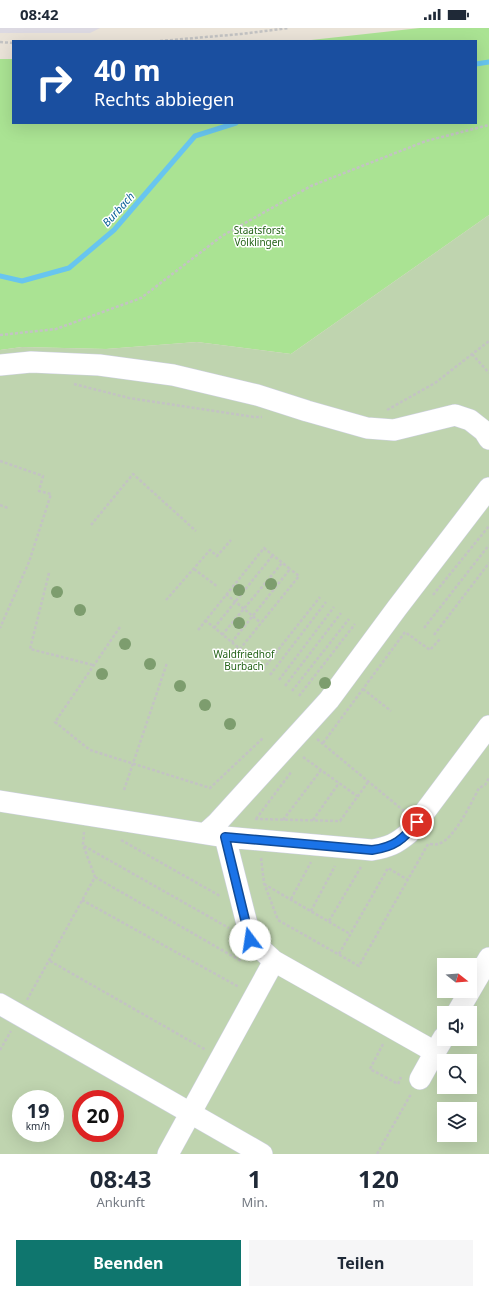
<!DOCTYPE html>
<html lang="de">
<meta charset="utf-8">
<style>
:root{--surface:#fff;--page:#f6f6f7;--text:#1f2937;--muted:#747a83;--accent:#0f766e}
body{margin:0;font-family:"Noto Sans",sans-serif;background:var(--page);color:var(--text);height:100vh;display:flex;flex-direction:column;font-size:15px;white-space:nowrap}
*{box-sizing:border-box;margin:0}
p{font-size:13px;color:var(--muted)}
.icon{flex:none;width:22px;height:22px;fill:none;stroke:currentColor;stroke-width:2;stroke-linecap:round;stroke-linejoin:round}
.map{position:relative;height:1126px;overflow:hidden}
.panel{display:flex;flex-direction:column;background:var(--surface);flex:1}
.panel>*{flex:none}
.banner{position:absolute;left:12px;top:12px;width:465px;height:84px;border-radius:0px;box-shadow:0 4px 16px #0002;background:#1a4fa0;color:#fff;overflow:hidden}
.needle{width:26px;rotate:107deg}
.controls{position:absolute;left:437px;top:930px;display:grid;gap:8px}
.controls a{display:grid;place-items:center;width:40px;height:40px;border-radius:0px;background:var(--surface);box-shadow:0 4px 16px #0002;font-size:20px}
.speed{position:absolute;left:12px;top:1062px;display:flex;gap:8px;font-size:20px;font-weight:700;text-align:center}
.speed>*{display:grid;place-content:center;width:52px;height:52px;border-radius:50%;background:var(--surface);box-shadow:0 4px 16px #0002;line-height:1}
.speed small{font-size:10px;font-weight:400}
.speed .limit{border:6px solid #d22;background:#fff;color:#111}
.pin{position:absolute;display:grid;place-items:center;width:34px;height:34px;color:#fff;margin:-17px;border:2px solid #fff;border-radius:50%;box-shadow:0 1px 4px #0007}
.me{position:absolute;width:44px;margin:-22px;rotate:346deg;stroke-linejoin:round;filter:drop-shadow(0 0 3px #0008)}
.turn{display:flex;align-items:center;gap:14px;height:84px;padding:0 16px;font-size:18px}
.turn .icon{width:52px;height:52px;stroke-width:2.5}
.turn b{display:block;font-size:28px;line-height:34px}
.eta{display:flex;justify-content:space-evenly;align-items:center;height:68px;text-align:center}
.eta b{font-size:24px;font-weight:700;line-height:28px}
.primary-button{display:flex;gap:8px;margin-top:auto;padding:8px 16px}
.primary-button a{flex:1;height:46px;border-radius:0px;background:var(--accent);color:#fff;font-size:16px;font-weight:700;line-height:46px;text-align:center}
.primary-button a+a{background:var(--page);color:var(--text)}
.status{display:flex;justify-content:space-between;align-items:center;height:28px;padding:0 20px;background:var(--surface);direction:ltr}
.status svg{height:11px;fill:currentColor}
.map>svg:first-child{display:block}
</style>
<div class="status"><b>08:42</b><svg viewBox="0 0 49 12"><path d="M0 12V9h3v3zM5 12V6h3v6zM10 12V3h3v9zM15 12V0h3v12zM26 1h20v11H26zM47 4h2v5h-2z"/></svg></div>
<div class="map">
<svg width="489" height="1126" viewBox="0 0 489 1126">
<rect width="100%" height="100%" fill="#eae3d8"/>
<path fill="#dcd9e2" d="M0,0H100L90,5H0Z"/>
<path fill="#aae393" d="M420,0H489V187L291,326L197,314L106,321L22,319L0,322V31H13V95H476V13H302Z"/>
<path fill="#bfd4af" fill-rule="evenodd" d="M489,187V1126H0V322L22,319L106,321L197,314L291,326ZM444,937H470V963H444ZM444,985H470V1011H444ZM444,1033H470V1059H444ZM21,1071H55V1105H21ZM81,1071H115V1105H81ZM444,1081H470V1107H444Z"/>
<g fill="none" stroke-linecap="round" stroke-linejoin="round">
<path stroke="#68c5ef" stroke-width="5" d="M476,36L489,34
M0,248L22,253L69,240L114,202L195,108L236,95"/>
<defs>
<path id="minor" d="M0,337L31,334L99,337L173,347L257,367L307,383L367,400L394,402L455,387L470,392L484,403L489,411
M0,773L225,809L372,822C389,819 396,816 409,805L489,698
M206,805L217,795L329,672L397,580L489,460
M225,809L251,912L274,933L435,1024L444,1009
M0,976L262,1126
M457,985L489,930
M420,1051L435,1024
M168,1126L274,933"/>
</defs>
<use href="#minor" stroke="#cdd0e1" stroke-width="22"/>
<path stroke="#c3c3c3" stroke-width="2.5" stroke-dasharray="3 2" stroke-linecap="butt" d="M160,13L241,6L289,0
M0,14L13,15
M0,307L56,301L141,270L222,208L311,158L426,113L489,97
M472,326L489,345
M74,356L129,370L254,389H262
M387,382L435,355L489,313
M0,433L43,448L39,463L51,466L29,534L0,600
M0,477L8,480
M91,497L133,446L196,503
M194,541L218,559
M49,545L30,621L93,637
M226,566L261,595
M433,567L489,498
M166,572L210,522L217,528L231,512
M205,592L240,621L299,548L290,541
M120,599L55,694L90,722L210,760L263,710
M214,600L273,527
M424,600L489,517
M198,602L264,520L290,541L232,614
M222,607L282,535
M434,607L489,535
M263,641L320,569
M270,647L326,574
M279,652L334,579
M285,658L341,585
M363,661L391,683
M292,663L349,591
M299,668L355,596
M317,711L404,783
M323,715L405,604L430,622L440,611
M303,729L357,768
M124,762L167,635
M255,791L340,793L368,754
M256,791L292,743
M283,792L321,742
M313,792L339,755
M121,812L220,868
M84,818L229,900
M261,830L264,855L278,892L359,938L428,816C431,816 435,817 438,816C454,812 471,775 479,760L485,757L489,750
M95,849L241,933
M264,856L350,906
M291,871L311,834
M82,872L239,959
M311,883L335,838
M329,893L361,839
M339,926L388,840L408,852
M50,933L206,1022
M27,972L95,849L83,817L84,804
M383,1016L370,1041L398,1056L401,1049
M0,1022L11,1003
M377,1126L411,1066"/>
<use href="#minor" stroke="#fff" stroke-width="21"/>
</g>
<g fill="#7d9d6e">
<circle cx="271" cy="556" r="6"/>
<circle cx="239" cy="562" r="6"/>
<circle cx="57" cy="564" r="6"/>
<circle cx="80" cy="582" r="6"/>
<circle cx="239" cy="595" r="6"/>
<circle cx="125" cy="616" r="6"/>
<circle cx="150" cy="636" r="6"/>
<circle cx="102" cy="646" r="6"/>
<circle cx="325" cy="655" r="6"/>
<circle cx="180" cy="658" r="6"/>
<circle cx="205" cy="677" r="6"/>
<circle cx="230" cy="696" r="6"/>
</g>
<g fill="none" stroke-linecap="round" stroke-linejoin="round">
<defs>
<path id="route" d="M250,912L225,809L372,822C394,819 403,812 417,794"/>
</defs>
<use href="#route" stroke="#114b97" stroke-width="10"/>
<use href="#route" stroke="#1a73e8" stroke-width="7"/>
</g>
<g text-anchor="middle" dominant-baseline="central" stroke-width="3" stroke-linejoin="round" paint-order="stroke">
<g font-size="10" fill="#246318" stroke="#fff">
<text x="259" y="202">Staatsforst<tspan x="259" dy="12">Völklingen</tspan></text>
<text x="244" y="626">Waldfriedhof<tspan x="244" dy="12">Burbach</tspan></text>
</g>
<g font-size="11" font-style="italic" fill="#0b6097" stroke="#fff">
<text transform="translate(118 181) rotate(-48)">Burbach</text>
</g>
</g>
</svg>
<div class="controls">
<a><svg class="needle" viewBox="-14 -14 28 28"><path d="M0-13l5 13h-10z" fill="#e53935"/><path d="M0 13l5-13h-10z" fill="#747a83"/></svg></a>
<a><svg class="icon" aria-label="sound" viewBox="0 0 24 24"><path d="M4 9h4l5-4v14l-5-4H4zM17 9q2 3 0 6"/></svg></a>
<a><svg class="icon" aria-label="search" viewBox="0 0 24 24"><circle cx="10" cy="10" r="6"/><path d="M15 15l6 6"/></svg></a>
<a><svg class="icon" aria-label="layers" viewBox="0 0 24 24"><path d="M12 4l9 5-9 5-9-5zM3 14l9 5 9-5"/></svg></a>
</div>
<div class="speed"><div>19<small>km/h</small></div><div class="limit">20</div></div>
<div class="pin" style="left:417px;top:794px;background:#d93025"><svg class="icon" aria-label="arrive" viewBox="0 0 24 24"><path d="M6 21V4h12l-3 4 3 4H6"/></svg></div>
<svg class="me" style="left:250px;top:912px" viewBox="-20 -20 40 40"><circle r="19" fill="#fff"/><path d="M0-13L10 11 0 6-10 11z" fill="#1a73e8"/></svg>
<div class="banner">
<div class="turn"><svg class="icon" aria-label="right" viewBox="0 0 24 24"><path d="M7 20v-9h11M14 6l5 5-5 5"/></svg><div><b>40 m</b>Rechts abbiegen</div></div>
</div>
</div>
<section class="panel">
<div class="eta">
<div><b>08:43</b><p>Ankunft</p></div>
<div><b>1</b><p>Min.</p></div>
<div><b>120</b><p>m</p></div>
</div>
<div class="primary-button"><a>Beenden</a><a>Teilen</a></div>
</section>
